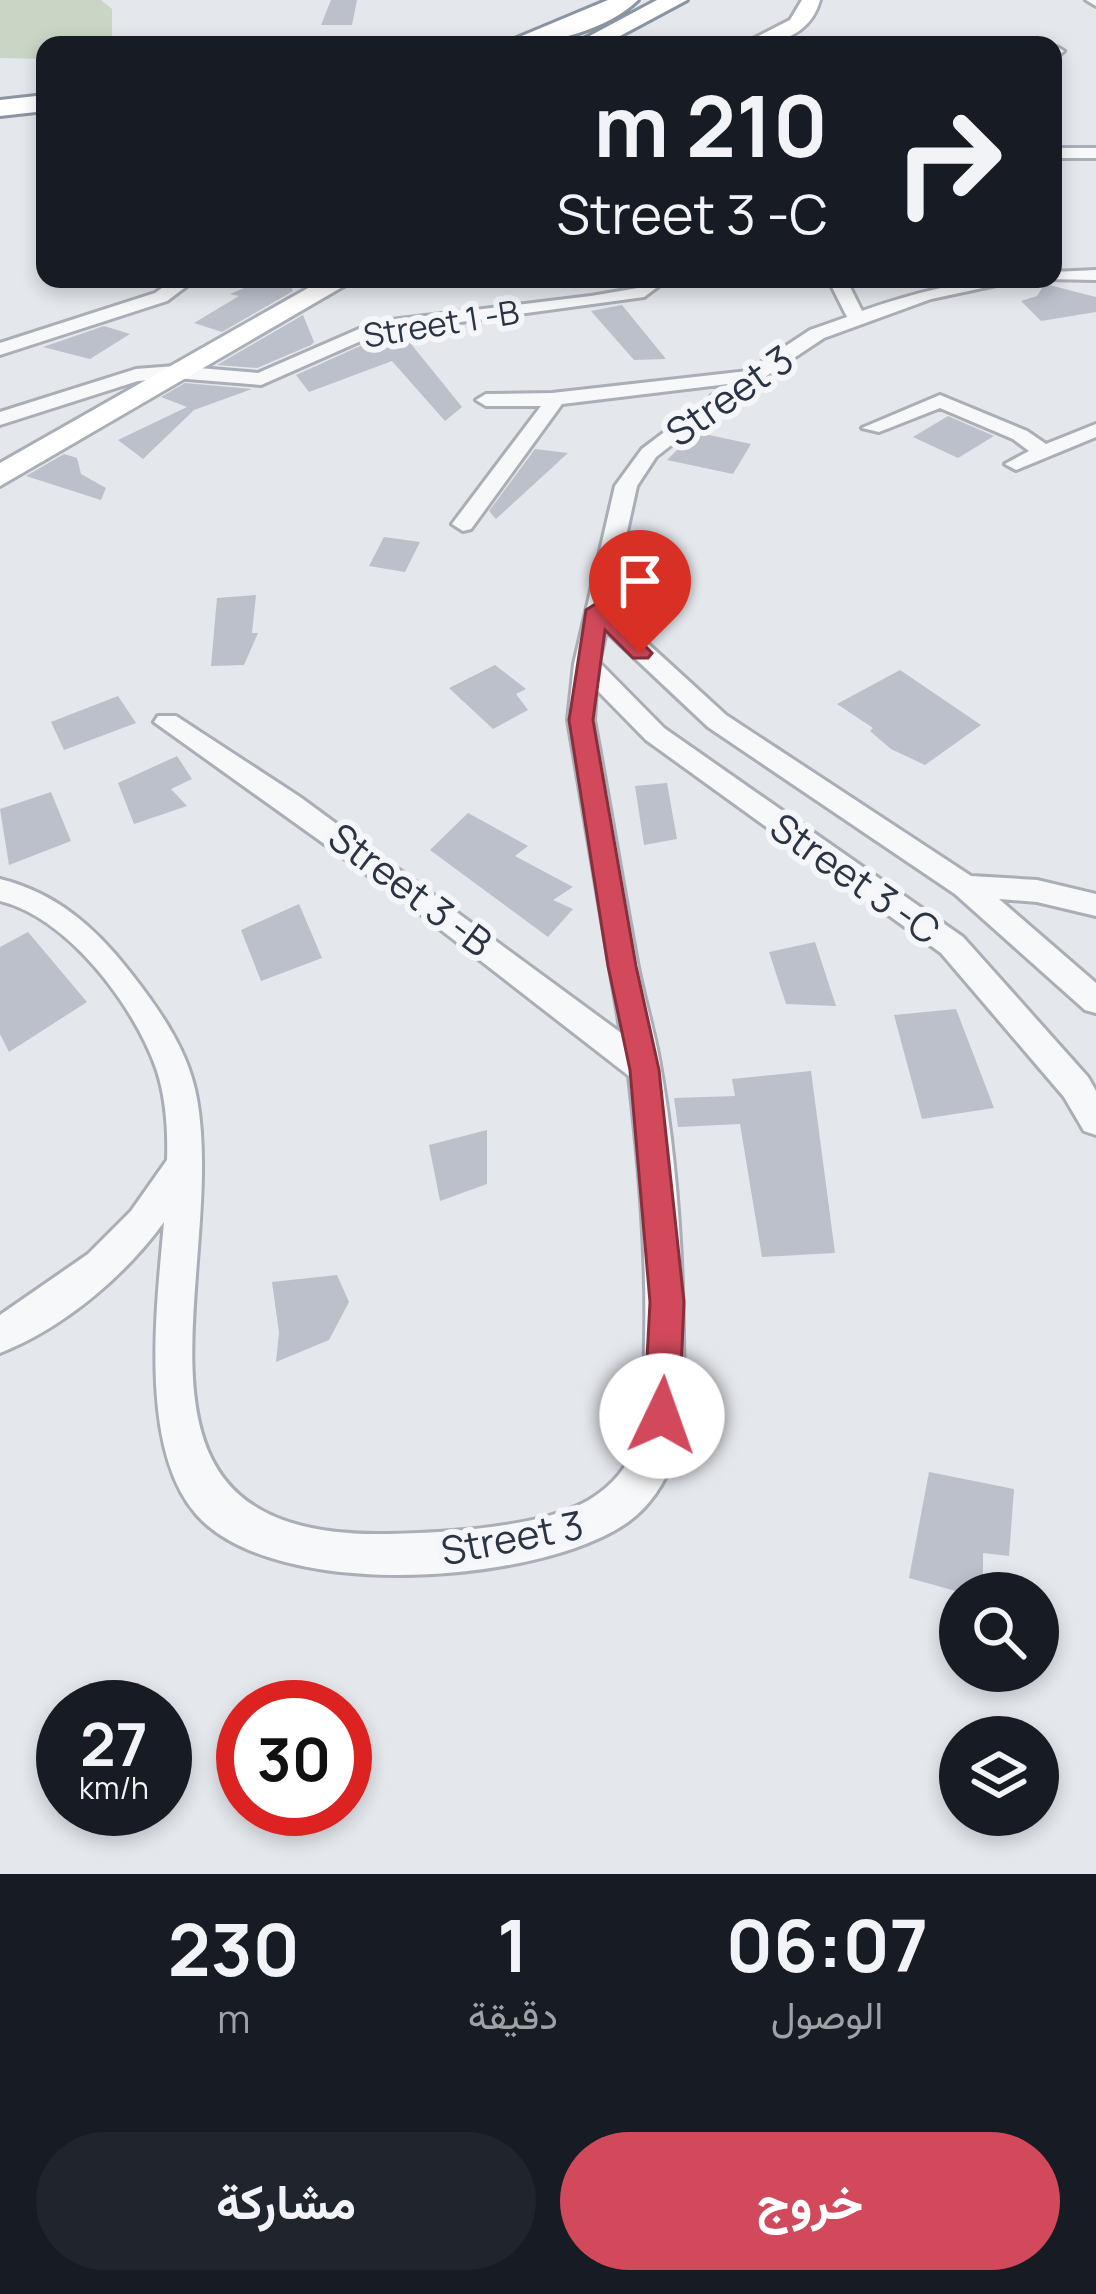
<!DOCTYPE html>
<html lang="ar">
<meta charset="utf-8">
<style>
:root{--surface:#171b24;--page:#20242c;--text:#f1f3f6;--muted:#9ea1a6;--accent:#d1495b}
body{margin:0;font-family:Manrope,Vazirmatn,sans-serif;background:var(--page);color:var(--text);direction:rtl;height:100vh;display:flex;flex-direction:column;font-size:45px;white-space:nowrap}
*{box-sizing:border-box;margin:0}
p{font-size:39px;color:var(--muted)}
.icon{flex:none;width:66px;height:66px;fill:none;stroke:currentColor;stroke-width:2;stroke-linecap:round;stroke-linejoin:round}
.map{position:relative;height:1874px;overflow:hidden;direction:ltr}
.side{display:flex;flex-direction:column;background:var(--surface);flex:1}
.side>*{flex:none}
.guide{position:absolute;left:36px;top:36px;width:1026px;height:252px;border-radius:24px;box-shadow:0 6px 18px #0003;direction:rtl;background:#171b24;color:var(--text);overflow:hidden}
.fabs{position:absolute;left:939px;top:1572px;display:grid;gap:24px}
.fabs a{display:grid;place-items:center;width:120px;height:120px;border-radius:50%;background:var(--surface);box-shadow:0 6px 18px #0003;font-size:60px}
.speed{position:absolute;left:36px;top:1680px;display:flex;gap:24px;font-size:60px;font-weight:700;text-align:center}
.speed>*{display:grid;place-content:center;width:156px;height:156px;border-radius:50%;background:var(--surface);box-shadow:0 6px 18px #0003;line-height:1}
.speed small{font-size:30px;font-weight:400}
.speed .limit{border:18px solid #d22;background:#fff;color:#111}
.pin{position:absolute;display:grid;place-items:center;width:102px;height:102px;color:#fff;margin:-123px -51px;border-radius:50% 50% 50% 0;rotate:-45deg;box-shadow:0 0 12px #0007}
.pin .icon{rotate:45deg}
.me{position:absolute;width:132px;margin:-66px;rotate:3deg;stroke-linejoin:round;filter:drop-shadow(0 0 9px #0008)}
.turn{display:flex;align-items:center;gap:42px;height:252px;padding:0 36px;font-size:54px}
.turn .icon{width:156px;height:156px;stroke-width:2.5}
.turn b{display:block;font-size:84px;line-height:102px}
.eta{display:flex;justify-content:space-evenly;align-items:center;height:204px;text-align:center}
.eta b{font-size:72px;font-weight:700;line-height:84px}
.action{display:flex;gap:24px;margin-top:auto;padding:24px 36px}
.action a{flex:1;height:138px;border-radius:72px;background:var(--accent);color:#fff;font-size:48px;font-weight:700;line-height:138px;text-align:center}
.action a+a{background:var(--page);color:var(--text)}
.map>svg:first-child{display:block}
</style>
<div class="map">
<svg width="1096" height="1874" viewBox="0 0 1096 1874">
<rect width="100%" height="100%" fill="#e4e7ec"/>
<path fill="#c9d6c5" d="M0,0H101L112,9V45H45V59L0,58Z"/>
<path fill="#bbc0ca" d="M331,0H357L352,25H321Z
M265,279H288L293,291L222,332L194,323L239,296L230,294Z
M1045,284L1096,297V312L1041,321L1021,301L1037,296Z
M622,305L666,359L634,360L591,311Z
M303,315L314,342L311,345L257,368L217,365Z
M104,326L130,334L90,359L43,347Z
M403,334L462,407L445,421L392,361L309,392L296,375L380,337Z
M185,383L252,389L194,410L143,459L118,440L187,407L161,397Z
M948,416L994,436L958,458L913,437Z
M695,432L751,444L733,474L667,460Z
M535,449L568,453L496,519L489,511Z
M64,454L77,458L81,474L106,488L101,500L26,476Z
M384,537L420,542L405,572L369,566Z
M256,595L252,633H258L244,665L211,666L217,598Z
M495,665L526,689L516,694L528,710L493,729L449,688Z
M900,670L981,725L925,765L891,749L870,731L873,728L837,704Z
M118,696L136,723L64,750L51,722Z
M177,756L192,779L171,789L187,806L134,824L118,783Z
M667,783L677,839L644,845L635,786Z
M51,792L71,841L9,865L0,809Z
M468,813L528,846L515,856L573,887L553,900L573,909L548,937L430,850Z
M299,904L322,958L261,981L241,930Z
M28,932L87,1002L9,1052L0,1034V947Z
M815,942L836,1006L786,1004L769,952Z
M956,1009L994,1108L922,1119L894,1015Z
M811,1071L835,1253L762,1257L740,1124L678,1127L674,1098L735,1096L732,1079Z
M487,1130V1184L440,1201L429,1145Z
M337,1275L349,1302L329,1340L276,1362L279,1333L272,1282Z
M929,1472L1014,1489L1009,1556L983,1553V1593H963L909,1578Z"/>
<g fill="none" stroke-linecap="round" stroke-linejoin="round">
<defs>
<path id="street" d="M1086,0H1096V6Z
M1057,47L1064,51L1053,60V48Z
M1053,148H1096V158H1053Z
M1096,270V280L1046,279H1053V272Z
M175,279H196L167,301L0,355V343L155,293Z
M648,279H668L644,297L379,333L261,385L175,378L138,381L0,425V412L136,369L175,366L258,373L375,322L591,296L638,288Z
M828,279H846L862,311C917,292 966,279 1025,279L931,299L824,338L724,404L656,457L637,486L610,609L726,715L971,876L1037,880L1096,894V916L1037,902L999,899L1096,983V1013L1085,1010L955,894L708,727L606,631L599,662L664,728L963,937L1088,1077L1096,1091V1135L1084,1131L1064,1097L941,953L646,740L596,689L594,720C609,800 622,881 637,962C643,995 653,1026 659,1059C675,1147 682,1240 683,1330C683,1371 687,1418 674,1457C665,1483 650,1506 628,1522C539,1585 273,1603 196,1514C138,1447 157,1304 164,1222C124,1277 63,1328 0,1353V1315L88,1254L131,1211L167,1160C168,1130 166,1097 156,1068C133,1004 68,918 0,901V879C56,893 95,927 130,972C159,1009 189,1051 197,1099C228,1275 94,1538 384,1534C440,1533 541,1528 589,1500C651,1463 644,1403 645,1339C647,1251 639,1163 629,1076L400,898L154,722L158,716H176L300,797L621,1033L568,720L574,664L615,486L642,449L728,384L562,404L471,529L463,531L452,524L541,406H486L476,400L486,394L552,393L748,371L810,330L847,317Z
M940,395L1027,431L1046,444L1096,424V437L1016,470L1005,464L1029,451L1013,439L940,408L879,432L862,428Z"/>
<path id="secondary" d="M802,0H820C810,37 775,45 741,45L790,20Z
M324,279H356L0,486V463Z"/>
<path id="highway" d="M608,0H638C605,32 545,45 500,45Z
M657,0H687L605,44L590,45L584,39Z
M45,95V111L0,116V100Z"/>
</defs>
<use href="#street" stroke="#a9aeb7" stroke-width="6"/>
<use href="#secondary" stroke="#a9aeb7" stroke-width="6"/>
<use href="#highway" stroke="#8b94a3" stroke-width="6"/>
<use href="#street" fill="#f7f8fa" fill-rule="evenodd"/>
<use href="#secondary" fill="#fff" fill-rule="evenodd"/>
<use href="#highway" fill="#fff" fill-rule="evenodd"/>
</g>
<path fill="#d1495b" stroke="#882f3b" stroke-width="3" d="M597,603L605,605L652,653L648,658H633L605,630L593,720L636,966L659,1070L684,1302L679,1416L674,1429L662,1434L649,1429L644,1416L650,1302L630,1070L608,966L569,720L586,610Z"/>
<g text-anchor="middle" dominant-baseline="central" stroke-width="12" stroke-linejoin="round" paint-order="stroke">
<g font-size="33" fill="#2b3445" stroke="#f4f6f9">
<text transform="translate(441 323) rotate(-9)">Street 1 -B</text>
</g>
<g font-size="39" fill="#2b3445" stroke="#f4f6f9">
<text transform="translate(729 395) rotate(-35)">Street 3</text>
<text transform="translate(856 878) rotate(35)">Street 3 -C</text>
<text transform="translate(411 889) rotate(37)">Street 3 -B</text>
<text transform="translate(512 1537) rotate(-11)">Street 3</text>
</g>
</g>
</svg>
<div class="fabs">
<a><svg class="icon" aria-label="search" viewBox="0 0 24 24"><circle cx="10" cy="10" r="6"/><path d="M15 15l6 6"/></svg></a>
<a><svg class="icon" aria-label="layers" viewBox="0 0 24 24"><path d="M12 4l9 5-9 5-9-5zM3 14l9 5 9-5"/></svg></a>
</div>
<div class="speed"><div>27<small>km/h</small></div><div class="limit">30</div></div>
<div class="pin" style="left:640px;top:653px;background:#d93025"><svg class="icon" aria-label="arrive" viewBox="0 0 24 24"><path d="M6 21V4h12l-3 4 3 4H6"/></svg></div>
<svg class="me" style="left:662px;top:1416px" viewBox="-20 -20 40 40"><circle r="19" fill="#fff"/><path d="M0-13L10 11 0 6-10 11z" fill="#d1495b"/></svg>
<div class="guide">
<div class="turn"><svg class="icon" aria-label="right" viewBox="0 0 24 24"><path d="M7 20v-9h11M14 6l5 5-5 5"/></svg><div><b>210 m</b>Street 3 -C</div></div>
</div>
</div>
<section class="side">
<div class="eta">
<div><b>06:07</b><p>الوصول</p></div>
<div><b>1</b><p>دقيقة</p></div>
<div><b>230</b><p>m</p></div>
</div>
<div class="action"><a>خروج</a><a>مشاركة</a></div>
</section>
